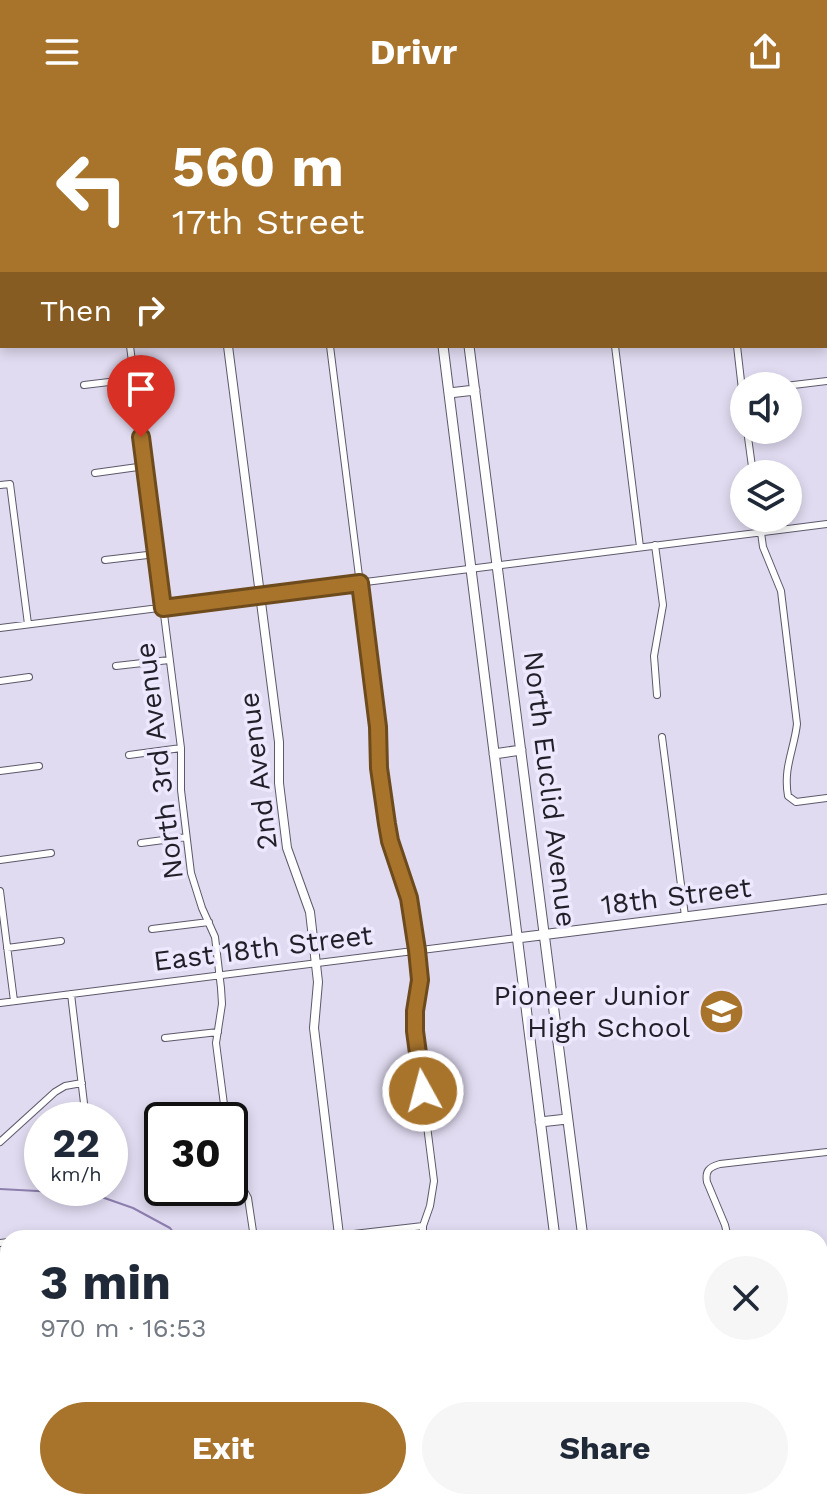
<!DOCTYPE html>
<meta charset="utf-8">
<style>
:root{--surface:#fff;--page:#f6f6f7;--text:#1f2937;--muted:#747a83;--accent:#a8742c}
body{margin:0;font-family:"Work Sans",sans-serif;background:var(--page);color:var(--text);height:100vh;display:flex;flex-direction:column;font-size:30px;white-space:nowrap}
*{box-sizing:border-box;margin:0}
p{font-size:26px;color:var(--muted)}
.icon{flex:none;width:44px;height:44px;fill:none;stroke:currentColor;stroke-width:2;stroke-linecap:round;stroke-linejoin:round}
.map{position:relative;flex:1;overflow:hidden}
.drawer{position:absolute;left:0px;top:1126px;width:828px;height:280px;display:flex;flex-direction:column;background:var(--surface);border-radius:24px 24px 0 0;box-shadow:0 4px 12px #0003}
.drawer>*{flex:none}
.hud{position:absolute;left:0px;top:0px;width:828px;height:244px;box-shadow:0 4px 12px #0003;background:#a8742c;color:#fff;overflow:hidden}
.fabs{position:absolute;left:730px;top:268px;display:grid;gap:16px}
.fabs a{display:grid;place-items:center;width:72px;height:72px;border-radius:50%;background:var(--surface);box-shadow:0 4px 12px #0003;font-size:40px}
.speed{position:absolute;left:24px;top:998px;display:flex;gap:16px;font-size:40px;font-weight:700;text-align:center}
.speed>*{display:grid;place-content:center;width:104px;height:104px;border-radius:50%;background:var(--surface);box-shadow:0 4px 12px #0003;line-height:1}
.speed small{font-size:20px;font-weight:400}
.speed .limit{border:4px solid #111;border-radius:12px;background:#fff;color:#111}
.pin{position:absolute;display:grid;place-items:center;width:68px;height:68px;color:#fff;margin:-82px -34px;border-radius:50% 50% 50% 0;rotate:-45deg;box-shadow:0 0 8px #0007}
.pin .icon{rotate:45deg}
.me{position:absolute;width:88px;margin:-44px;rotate:353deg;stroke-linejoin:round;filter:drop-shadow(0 0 6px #0008)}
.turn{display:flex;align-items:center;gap:28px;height:168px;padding:0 40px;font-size:36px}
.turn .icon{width:104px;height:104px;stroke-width:2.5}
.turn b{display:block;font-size:56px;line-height:68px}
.then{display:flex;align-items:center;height:76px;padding:0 40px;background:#0003;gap:16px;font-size:30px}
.round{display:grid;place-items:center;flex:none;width:84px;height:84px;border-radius:42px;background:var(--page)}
.headline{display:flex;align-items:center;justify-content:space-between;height:136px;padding:0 40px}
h1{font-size:48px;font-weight:700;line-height:60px}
.action{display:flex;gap:16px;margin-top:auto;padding:16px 40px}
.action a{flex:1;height:92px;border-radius:48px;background:var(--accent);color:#fff;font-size:32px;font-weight:700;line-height:92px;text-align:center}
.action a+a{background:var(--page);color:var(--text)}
header{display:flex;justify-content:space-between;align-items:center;height:104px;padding:0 40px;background:var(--accent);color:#fff;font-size:36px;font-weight:700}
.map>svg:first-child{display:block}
</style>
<header><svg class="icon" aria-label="menu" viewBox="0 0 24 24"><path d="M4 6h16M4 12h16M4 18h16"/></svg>Drivr<svg class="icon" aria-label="share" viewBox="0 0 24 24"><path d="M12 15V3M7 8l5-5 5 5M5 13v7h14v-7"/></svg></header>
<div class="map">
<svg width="827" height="1406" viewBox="0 0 827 1406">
<rect width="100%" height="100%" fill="#e1dbf1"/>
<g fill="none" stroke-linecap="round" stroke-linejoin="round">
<path stroke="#8c7ead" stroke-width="2" d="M0,1085L93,1090L133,1104L170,1124L178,1134"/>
<defs>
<path id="minor" d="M300,0L301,2
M606,0V2
M752,0V2
M826,169L827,176
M826,186H827
M130,242L181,644V686L191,769L202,804L215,833L221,884L222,900L216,939L226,1016
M330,242L378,623C380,660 381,697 389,733C394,753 404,772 409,792C414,813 416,837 419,859C421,882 415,904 415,927L434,1077L430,1102L423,1122V1134
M615,242L640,443
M737,242L744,303
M84,281L134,275
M785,282L827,277
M747,326L753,370
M95,369L145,362
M0,381L10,380L28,520
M759,414L763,443L781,487L797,620C794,646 783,664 788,692L796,698L827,694
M655,441L663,501L654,552L657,591
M105,456L156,450
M0,524L827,420
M116,562L169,556
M0,577L29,573
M662,633L685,812
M129,651L181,644
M0,667L39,662
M141,739L186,733
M0,756L51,749
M0,787L14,897
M152,825L209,818
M7,844L61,837
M71,890L86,1016
M0,899L517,834
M165,934L218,928
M208,1016L225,1014
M0,1038L55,988L65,982L82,979
M230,1051L234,1069L248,1094L254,1134
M319,1134L423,1122
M728,1134L725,1121L707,1078C705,1067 709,1063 720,1060L827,1048
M0,1139L8,1138
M0,1214L8,1273"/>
<path id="tertiary" d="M204,0V2
M228,242L279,638V679L287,744L310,808L318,878L314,924L339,1131"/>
<path id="secondary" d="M443,242L555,1134
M469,242L583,1134
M449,289L475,286
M494,650L521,646
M517,834L827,795
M540,1018L567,1015
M820,1170L827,1169
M0,1274L8,1273
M590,1398L591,1406
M615,1398L616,1406"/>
<path id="primary" d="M412,0V2
M438,0V2
M826,46L827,45
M0,149H2"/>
<path id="motorway" d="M820,1388L827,1387
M680,1406L742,1398"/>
</defs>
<use href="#minor" stroke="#5d586a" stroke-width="8"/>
<use href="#tertiary" stroke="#5d586a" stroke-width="10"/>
<use href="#secondary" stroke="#5d586a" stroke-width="11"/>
<use href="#primary" stroke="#5d586a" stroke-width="12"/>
<use href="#motorway" stroke="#5d586a" stroke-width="13"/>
<use href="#minor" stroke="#fff" stroke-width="6"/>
<use href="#tertiary" stroke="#fff" stroke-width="8"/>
<use href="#secondary" stroke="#fff" stroke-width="9"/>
<use href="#primary" stroke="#fff" stroke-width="10"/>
<use href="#motorway" stroke="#fff" stroke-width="11"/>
</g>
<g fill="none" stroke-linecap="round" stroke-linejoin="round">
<defs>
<path id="route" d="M141,333L163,504L360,479L378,623L379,664L387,720L390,737L409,794L417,846L420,876L415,907V927L423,987"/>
</defs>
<use href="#route" stroke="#6d4b1d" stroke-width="20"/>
<use href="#route" stroke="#a8742c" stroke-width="14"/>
</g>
<defs>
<symbol id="school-disc" viewBox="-11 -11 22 22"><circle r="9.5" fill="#a8742c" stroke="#eee8fe"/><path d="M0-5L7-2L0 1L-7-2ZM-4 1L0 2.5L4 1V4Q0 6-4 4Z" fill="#fff"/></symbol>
</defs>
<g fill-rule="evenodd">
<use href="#school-disc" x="696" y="882" width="51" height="51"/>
</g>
<g text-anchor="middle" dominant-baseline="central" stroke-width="7" stroke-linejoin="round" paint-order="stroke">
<g font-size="28" fill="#211f27" stroke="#eee8fe">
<text transform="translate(159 657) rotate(-97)">North 3rd Avenue</text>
<text transform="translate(258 667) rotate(-97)">2nd Avenue</text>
<text transform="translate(550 685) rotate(83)">North Euclid Avenue</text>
<text transform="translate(676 792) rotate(-7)">18th Street</text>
<text transform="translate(263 844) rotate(-7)">East 18th Street</text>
</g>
<g font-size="28" fill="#211f27" stroke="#eee8fe" text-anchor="end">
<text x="690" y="891">Pioneer Junior<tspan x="690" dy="32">High School</tspan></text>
</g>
</g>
</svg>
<div class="fabs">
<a><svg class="icon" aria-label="sound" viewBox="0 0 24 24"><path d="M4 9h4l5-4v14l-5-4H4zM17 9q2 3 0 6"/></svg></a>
<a><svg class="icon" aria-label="layers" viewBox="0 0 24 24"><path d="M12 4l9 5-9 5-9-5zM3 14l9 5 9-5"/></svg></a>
</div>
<div class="speed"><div>22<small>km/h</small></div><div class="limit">30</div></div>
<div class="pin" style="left:141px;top:333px;background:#d93025"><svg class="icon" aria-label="arrive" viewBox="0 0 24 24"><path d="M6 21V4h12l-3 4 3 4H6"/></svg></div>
<svg class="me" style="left:423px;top:987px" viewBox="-20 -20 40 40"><circle r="17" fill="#a8742c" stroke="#fff" stroke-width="3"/><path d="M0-11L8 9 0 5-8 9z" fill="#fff"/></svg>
<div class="hud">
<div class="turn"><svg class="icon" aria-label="left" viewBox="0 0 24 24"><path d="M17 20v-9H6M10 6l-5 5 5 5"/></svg><div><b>560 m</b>17th Street</div></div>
<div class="then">Then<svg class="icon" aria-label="right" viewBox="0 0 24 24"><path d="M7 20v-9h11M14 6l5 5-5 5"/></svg></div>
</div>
<section class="drawer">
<div class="headline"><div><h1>3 min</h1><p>970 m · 16:53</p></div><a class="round"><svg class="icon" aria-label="close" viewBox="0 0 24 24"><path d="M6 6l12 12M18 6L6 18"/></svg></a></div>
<div class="action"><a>Exit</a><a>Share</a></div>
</section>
</div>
